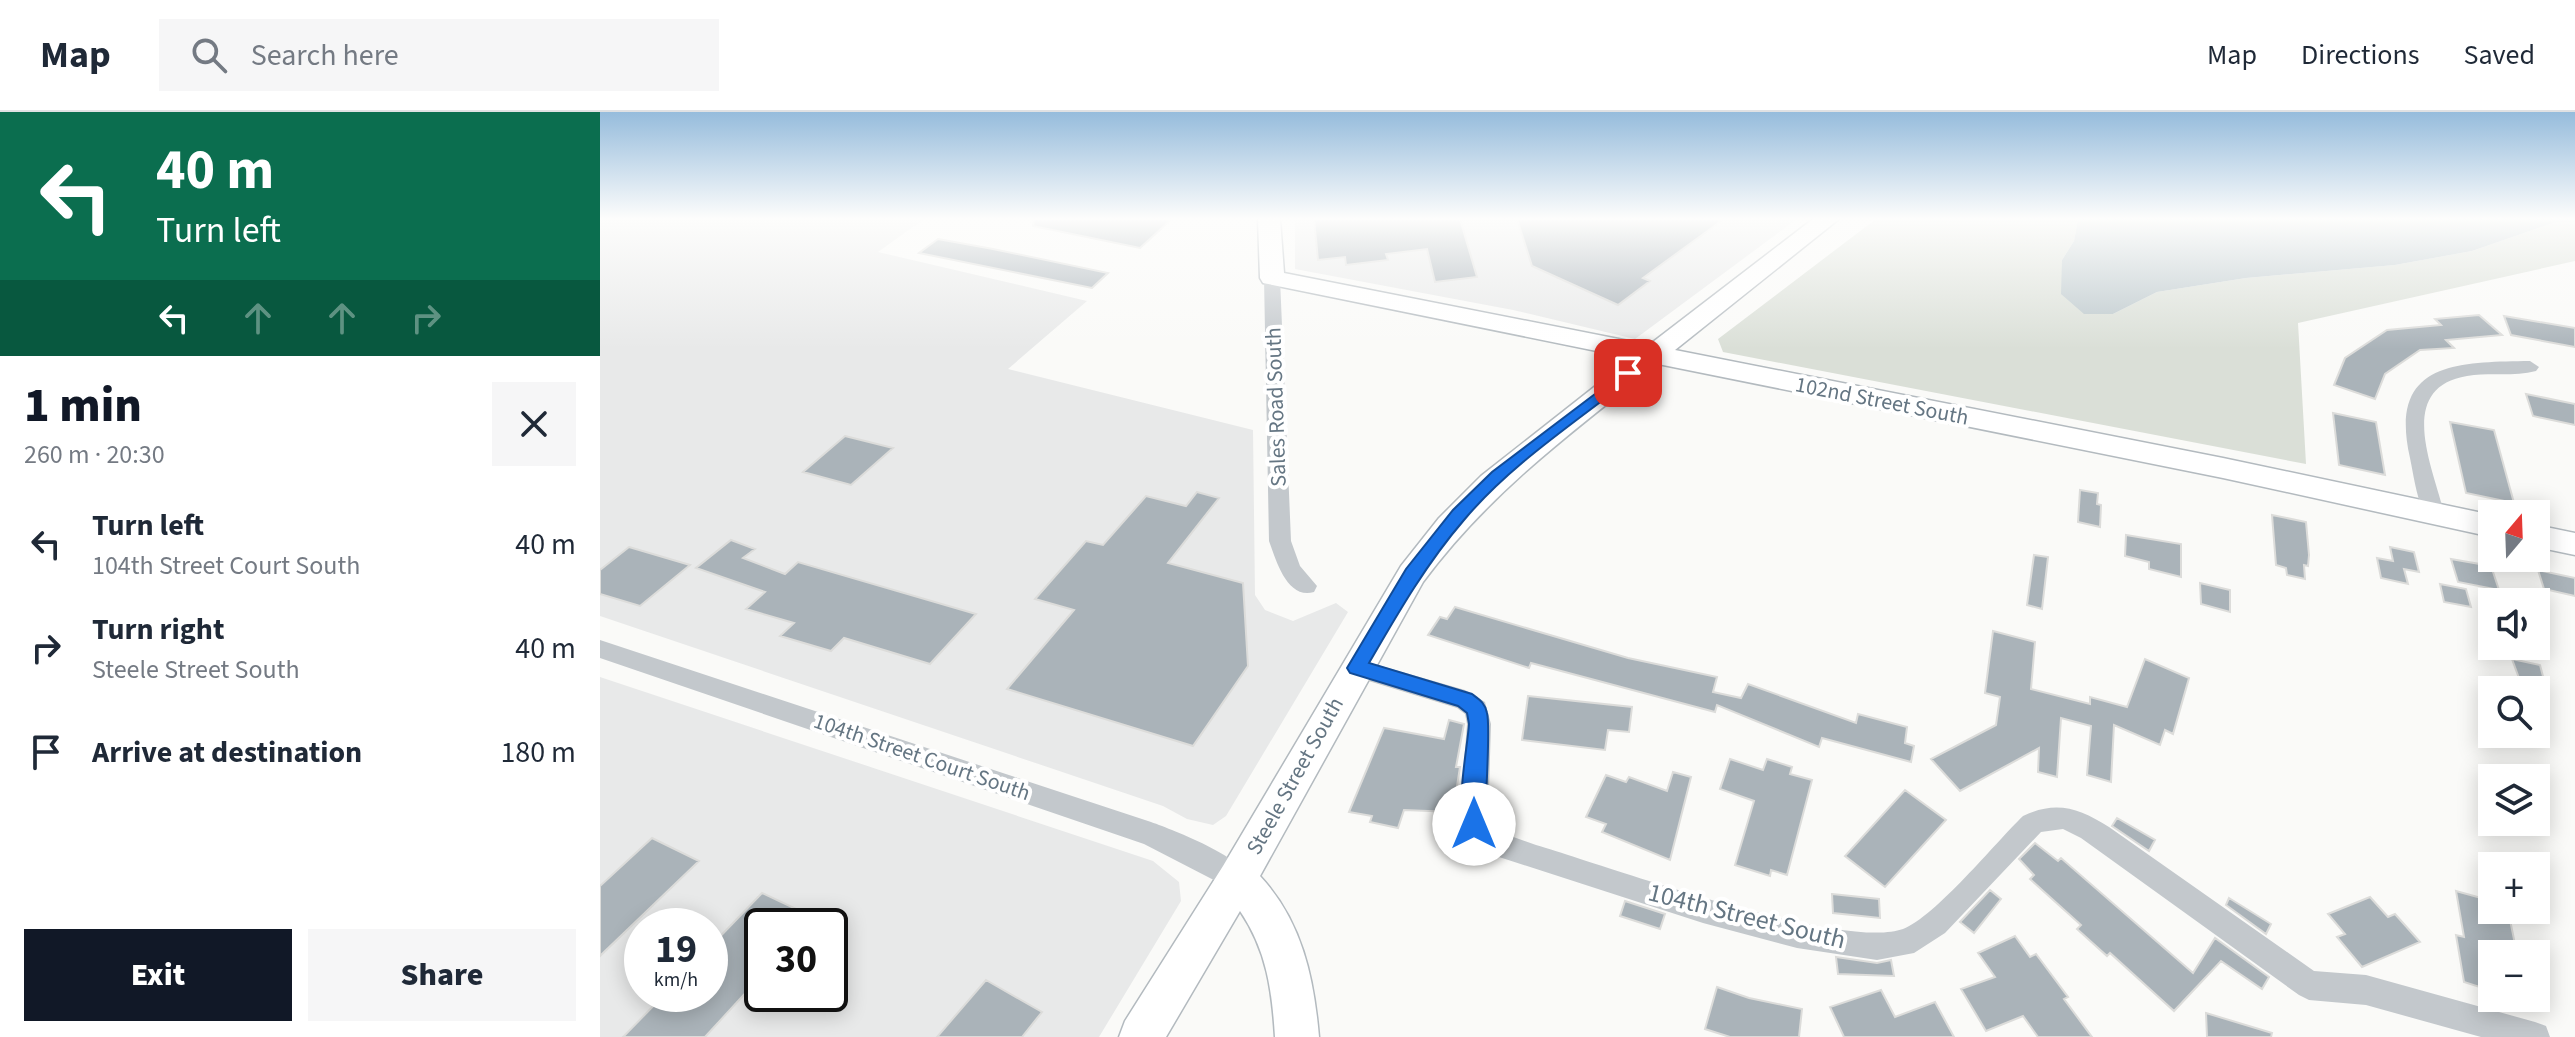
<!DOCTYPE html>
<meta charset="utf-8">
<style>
:root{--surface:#fff;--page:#f6f6f7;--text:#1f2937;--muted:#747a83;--line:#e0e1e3;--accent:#111827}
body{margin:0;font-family:"Source Sans 3",sans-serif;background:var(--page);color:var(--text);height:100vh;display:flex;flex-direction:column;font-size:30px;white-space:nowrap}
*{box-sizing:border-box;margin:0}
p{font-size:26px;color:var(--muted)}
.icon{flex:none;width:44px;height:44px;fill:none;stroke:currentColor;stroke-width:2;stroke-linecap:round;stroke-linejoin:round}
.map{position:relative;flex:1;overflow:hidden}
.sheet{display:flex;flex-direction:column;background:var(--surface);width:600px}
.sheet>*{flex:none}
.hud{background:#0b6e4f;color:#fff;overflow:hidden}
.needle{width:52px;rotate:19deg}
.controls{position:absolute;left:1878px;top:388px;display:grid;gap:16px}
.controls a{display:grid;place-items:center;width:72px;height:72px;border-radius:0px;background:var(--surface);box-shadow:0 4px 20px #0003;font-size:40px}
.speed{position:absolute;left:24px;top:796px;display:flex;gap:16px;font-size:40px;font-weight:700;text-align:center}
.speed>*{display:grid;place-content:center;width:104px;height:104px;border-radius:50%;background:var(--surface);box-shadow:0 4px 20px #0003;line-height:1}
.speed small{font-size:20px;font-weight:400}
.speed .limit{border:4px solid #111;border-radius:12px;background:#fff;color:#111}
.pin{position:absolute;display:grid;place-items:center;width:68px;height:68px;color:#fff;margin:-34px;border-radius:16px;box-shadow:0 4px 12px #0006}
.me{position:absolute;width:88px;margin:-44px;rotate:0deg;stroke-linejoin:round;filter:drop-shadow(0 0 6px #0008)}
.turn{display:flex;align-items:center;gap:28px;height:168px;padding:0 24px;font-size:36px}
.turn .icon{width:104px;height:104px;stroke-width:2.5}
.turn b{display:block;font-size:56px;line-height:68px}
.lanes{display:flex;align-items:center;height:76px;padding:0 24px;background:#0003;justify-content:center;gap:40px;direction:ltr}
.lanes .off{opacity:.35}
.round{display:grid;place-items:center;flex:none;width:84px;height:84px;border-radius:0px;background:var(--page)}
.head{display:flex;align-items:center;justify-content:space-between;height:136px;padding:0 24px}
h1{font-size:48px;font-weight:800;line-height:60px;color:var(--accent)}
.cta{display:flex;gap:16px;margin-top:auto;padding:16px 24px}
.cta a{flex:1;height:92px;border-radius:0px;background:var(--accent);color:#fff;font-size:32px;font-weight:800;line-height:92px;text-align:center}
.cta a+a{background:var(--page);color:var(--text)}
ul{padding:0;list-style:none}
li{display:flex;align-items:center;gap:24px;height:104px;padding:0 24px}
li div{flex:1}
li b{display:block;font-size:30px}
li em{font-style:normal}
header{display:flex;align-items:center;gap:48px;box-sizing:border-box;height:112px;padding:0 40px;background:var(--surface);border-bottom:2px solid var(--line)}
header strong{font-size:38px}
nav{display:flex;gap:44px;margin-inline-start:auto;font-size:28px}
.search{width:560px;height:72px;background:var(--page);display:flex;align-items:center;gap:20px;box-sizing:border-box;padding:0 28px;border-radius:0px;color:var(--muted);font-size:30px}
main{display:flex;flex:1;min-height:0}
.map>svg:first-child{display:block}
</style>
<header>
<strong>Map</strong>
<div class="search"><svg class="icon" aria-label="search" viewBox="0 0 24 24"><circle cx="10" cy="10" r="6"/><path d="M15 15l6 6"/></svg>Search here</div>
<nav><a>Map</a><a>Directions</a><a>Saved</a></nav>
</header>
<main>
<section class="sheet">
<div class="hud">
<div class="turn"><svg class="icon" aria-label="left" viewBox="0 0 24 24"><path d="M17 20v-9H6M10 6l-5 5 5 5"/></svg><div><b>40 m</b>Turn left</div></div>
<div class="lanes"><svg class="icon" aria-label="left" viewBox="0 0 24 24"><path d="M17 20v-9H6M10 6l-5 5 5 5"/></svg><svg class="icon off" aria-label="ahead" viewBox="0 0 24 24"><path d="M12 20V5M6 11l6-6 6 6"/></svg><svg class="icon off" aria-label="ahead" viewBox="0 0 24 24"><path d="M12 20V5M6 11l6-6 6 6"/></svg><svg class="icon off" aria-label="right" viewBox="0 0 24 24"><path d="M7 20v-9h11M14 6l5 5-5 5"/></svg></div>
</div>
<div class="head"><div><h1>1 min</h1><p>260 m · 20:30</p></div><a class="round"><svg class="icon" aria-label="close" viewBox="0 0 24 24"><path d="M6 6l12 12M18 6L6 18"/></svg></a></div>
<ul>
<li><svg class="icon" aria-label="left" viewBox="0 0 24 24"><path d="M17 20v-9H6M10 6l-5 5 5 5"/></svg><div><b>Turn left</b><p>104th Street Court South</p></div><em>40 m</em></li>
<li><svg class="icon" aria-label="right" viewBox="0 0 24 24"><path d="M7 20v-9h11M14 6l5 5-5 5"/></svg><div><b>Turn right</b><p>Steele Street South</p></div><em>40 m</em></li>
<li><svg class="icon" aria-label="arrive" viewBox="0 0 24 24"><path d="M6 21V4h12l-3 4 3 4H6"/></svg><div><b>Arrive at destination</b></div><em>180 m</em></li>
</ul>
<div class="cta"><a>Exit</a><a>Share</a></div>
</section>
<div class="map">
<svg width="1975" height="925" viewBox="0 0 1975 925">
<rect width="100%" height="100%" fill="#fafaf8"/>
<path fill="#e8e9e9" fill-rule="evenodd" d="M0,107H324L278,140L487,189L408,257L653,318L655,483L665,498L693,509L736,491L748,500L626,704L613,713L587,707L563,694L0,504Z
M695,107H1197L1035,227L913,198L695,157Z
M0,565L553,749L579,770L581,789L499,925H0ZM42,814H110V882H42ZM162,814H230V882H162Z"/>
<path fill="#dadfd7" d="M1276,107H1478L1474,129L1462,148L1513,202L1557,180L1646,166L1795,153L1872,139L1956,110H1975V149L1698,211L1706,352L1123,240L1118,227Z"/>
<path fill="#bbc7cb" d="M1478,107H1975V110H1956L1872,139L1795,153L1646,166L1557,180L1513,202H1484L1461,182L1462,148L1474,129Z"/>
<path fill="#aab3b9" stroke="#dcdcda" stroke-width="2" d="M434,107H572L540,136L433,114Z
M714,107H860L877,165L835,170L827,137L786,142L788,148L746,153L745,145L718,148Z
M917,107H1124L1043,166L1050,169L1018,193L932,154Z
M338,127L393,137L508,161L492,176L319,141Z
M1879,203L1902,223L1846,228L1854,236L1820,238L1785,262L1775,287L1734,273L1745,246L1787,218L1841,213L1835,207Z
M1904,204L1975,216V235L1911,223Z
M1926,282L1975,292V313L1933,304Z
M1733,301L1776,310L1785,363L1739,353Z
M1850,310L1894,318L1914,391L1866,381Z
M245,324L293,336L251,373L203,360Z
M1480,378L1498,381L1497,392L1501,393L1500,415L1478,410Z
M597,380L619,386L568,451L643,471L648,554L593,634L407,577L474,498L435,487L486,429L503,433L546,384L586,394Z
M1672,403L1706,410L1709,443L1708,454L1704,453L1705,467L1687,463L1686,456L1676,453Z
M1526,423L1581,432V465L1549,457V450L1525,444Z
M131,428L155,437L143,446L185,462L198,450L376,502L330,552L244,526L231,539L180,524L194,511L146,497L165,480L96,456Z
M29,435L90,453L40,494L0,482V458Z
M1790,435L1814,440L1819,460L1804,457L1808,472L1781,466L1777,446L1793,449Z
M1434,443L1448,445L1442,497L1427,493Z
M1851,447L1891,454L1899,478L1858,470Z
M1938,458L1975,466V484L1944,477Z
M1600,471L1630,478V500L1601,492Z
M1840,472L1866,477L1871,495L1844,490Z
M855,495L1028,546L1117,565L1113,580L1141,586L1148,572L1256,611L1258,602L1307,615L1305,631L1314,634L1311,650L1222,626L1219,635L1117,593L1115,600L931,551L929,556L828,523L840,505L847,507Z
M1393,519L1435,530L1431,577L1490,592V585L1527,595L1545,547L1589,566L1573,622L1565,618L1560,633L1514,613L1511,670L1487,663L1491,614L1461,606L1457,665L1438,660L1439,636L1360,679L1331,647L1396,613L1400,585L1385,581Z
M1912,547L1940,553L1948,583L1923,577Z
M928,584L1032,595L1029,620L1008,618L1005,638L922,628Z
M849,608L864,612L856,655H860L853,700L804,698L798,716L770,710L772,704L749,700L784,616L844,627Z
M1130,647L1163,658L1167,647L1192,655L1190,662L1212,668L1187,763L1171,758L1170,764L1135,753L1154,689L1120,677Z
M1073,660L1091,665L1070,748L1002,720L1006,712L986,705L1006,663L1026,670L1029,665L1067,679Z
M1305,678L1346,708L1285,775L1245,744Z
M1517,706L1555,728L1549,739L1512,714Z
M52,726L99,749L0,844V774Z
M1435,731L1458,749L1461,746L1593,861L1615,826L1669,865L1662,877L1621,849L1574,899L1510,841L1507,844L1477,817L1481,813L1430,767L1434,763L1419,747Z
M1390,778L1401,787L1374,821L1360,810Z
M1856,779L1892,789V798H1908L1917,842H1892V879L1864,870L1856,823L1864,825Z
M162,781L232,814H162V863L105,925H23L65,882H110V835Z
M1232,782L1279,787L1280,806L1233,801Z
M1770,785L1788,805L1795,802L1820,830L1762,855L1737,825L1745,822L1728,802Z
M1629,786L1671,812L1666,822L1626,793Z
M1025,789L1065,802L1060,817L1020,804Z
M1415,824L1430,845L1436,842L1468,885L1464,887L1492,925H1438L1423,904L1386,919L1361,877L1395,865L1378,841Z
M1236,845L1277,851L1291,848L1294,864L1238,862Z
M386,868L442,900L422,925H337Z
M1117,875L1149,886L1202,897L1199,925H1130L1105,917Z
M1281,878L1295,905L1335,890L1354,925H1244L1230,895Z
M1606,901L1672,921L1671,925H1607Z"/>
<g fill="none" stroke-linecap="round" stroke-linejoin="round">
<defs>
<path id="secondary" d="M658,107H680L684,161L1049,233L1213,107H1239L1075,238L1623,346L1892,403V425L1623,366L1058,252C972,320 890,380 823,470L660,764C702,809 714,866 719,925H675C672,878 667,839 640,799L566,925H519L525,909L623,754L801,454L839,406L881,364L1031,246L663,171L660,166Z
M1936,413L1975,421V443L1936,435Z"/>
</defs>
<use href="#secondary" stroke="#b3babf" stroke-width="3"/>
<path fill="#c3c8cc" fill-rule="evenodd" d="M672,161L680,166L691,429L700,454L717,474L714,480C687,488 676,448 669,429L664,166Z
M1930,249L1939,255L1936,259C1914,265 1890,260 1867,264C1795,276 1833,355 1844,401L1841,406H1827C1817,390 1814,365 1810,346C1788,250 1856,250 1930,249Z
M0,528L551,710C576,719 640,744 651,767L647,776L637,780L544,732L0,546Z
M757,547L865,578L885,590L891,612L888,711L905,722L936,733C1007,754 1242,839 1303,817C1335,805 1396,730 1423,704C1456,688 1479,696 1509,715L1714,859L1766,863L1935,910L1946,914L1950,925H1881L1766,893L1709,888L1699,883L1481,726L1463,717L1441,720L1345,821L1314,841L1277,848L1197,836L1103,811L899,745L874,733L863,716L860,702L867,612L865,602L857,596L749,563L745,556L749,549Z"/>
<use href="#secondary" fill="#fff" fill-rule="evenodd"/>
</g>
<linearGradient id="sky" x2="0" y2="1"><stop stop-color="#96bcdc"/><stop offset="0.45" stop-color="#fdfdfc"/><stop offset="1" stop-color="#fdfdfc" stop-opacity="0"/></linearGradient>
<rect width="1975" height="237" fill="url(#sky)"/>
<path fill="#1a73e8" stroke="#114b97" stroke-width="2" d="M1028,257L1033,258V265C976,310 911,352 864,408C826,452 798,501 769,551L872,582C880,588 885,591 887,601C890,612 886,711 882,719L874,722L866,719C855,694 867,640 869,612L867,601L858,594L750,561L747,556L806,457L853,398L892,360Z"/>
<g text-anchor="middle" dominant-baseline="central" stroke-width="8" stroke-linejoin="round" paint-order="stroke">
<g font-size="22" fill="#657683" stroke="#fff">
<text transform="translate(1282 289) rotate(11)">102nd Street South</text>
<text transform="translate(676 295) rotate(-92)">Sales Road South</text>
<text transform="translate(322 645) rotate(19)">104th Street Court South</text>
<text transform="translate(695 664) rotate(-61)">Steele Street South</text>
</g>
<g font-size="26" fill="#657683" stroke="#fff">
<text transform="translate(1147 804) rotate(14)">104th Street South</text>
</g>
</g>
</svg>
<div class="controls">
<a><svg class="needle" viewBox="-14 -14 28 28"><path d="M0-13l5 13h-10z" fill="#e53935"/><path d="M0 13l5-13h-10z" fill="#747a83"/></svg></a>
<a><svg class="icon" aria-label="sound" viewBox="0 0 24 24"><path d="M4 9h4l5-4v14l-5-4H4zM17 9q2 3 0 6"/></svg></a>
<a><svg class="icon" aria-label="search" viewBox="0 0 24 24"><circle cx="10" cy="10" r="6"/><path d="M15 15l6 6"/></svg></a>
<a><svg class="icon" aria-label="layers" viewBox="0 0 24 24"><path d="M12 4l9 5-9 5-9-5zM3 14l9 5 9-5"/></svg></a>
<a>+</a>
<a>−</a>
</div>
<div class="speed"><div>19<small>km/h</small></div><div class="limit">30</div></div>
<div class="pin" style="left:1028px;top:261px;background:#d93025"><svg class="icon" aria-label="arrive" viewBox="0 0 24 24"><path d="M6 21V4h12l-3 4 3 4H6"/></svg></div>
<svg class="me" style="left:874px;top:712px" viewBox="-20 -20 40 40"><circle r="19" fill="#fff"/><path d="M0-13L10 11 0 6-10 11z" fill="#1a73e8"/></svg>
</div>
</main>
